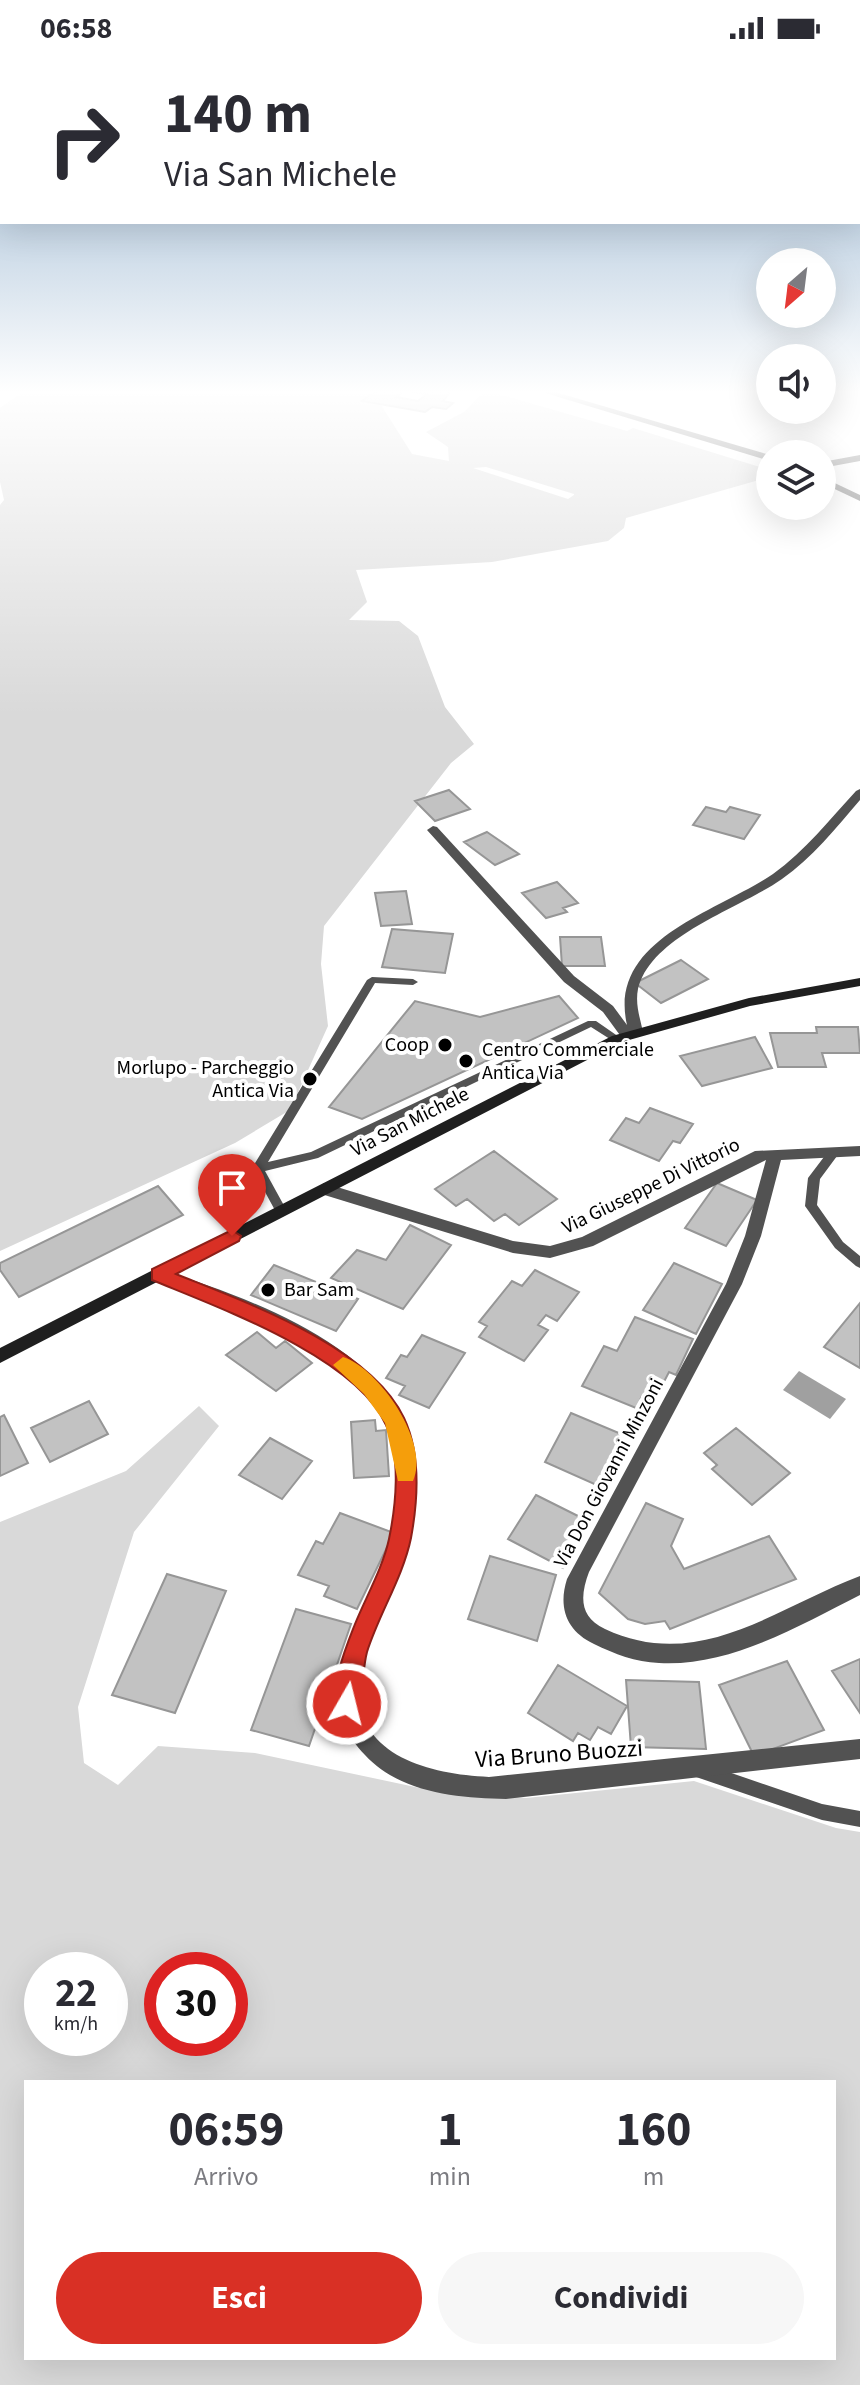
<!DOCTYPE html>
<html lang="it">
<style>
:root{--surface:#fff;--page:#f7f7f7;--text:#2b2b33;--muted:#7c7c81;--accent:#d93025}
body{margin:0;font-family:"Source Sans 3",sans-serif;background:var(--page);color:var(--text);height:100vh;display:flex;flex-direction:column;font-size:30px;white-space:nowrap}
*{box-sizing:border-box;margin:0}
p{font-size:26px;color:var(--muted)}
.icon{flex:none;width:44px;height:44px;fill:none;stroke:currentColor;stroke-width:2;stroke-linecap:round;stroke-linejoin:round}
.map{position:relative;flex:1;overflow:hidden}
.panel{position:absolute;left:24px;top:2024px;width:812px;height:280px;display:flex;flex-direction:column;background:var(--surface);border-radius:0px;box-shadow:0 8px 32px #0002}
.panel>*{flex:none}
.banner{position:absolute;left:0px;top:0px;width:860px;height:168px;box-shadow:0 8px 32px #0002;background:#fff;color:var(--text);overflow:hidden}
.needle{width:52px;rotate:208deg}
.tools{position:absolute;left:756px;top:192px;display:grid;gap:16px}
.tools a{display:grid;place-items:center;width:80px;height:80px;border-radius:50%;background:var(--surface);box-shadow:0 8px 32px #0002;font-size:40px}
.speed{position:absolute;left:24px;top:1896px;display:flex;gap:16px;font-size:40px;font-weight:700;text-align:center}
.speed>*{display:grid;place-content:center;width:104px;height:104px;border-radius:50%;background:var(--surface);box-shadow:0 8px 32px #0002;line-height:1}
.speed small{font-size:20px;font-weight:400}
.speed .limit{border:12px solid #d22;background:#fff;color:#111}
.pin{position:absolute;display:grid;place-items:center;width:68px;height:68px;color:#fff;margin:-82px -34px;border-radius:50% 50% 50% 0;rotate:-45deg;box-shadow:0 0 8px #0007}
.pin .icon{rotate:45deg}
.me{position:absolute;width:88px;margin:-44px;rotate:8deg;stroke-linejoin:round;filter:drop-shadow(0 0 6px #0008)}
.turn{display:flex;align-items:center;gap:28px;height:168px;padding:0 32px;font-size:36px}
.turn .icon{width:104px;height:104px;stroke-width:2.5}
.turn b{display:block;font-size:56px;line-height:68px}
.eta{display:flex;justify-content:space-evenly;align-items:center;height:136px;text-align:center}
.eta b{font-size:48px;font-weight:700;line-height:56px}
.cta{display:flex;gap:16px;margin-top:auto;padding:16px 32px}
.cta a{flex:1;height:92px;border-radius:48px;background:var(--accent);color:#fff;font-size:32px;font-weight:700;line-height:92px;text-align:center}
.cta a+a{background:var(--page);color:var(--text)}
.status{display:flex;justify-content:space-between;align-items:center;height:56px;padding:0 40px;background:var(--surface);direction:ltr}
.status svg{height:22px;fill:currentColor}
.map>svg:first-child{display:block}
</style>
<div class="status"><b>06:58</b><svg viewBox="0 0 49 12"><path d="M0 12V9h3v3zM5 12V6h3v6zM10 12V3h3v9zM15 12V0h3v12zM26 1h20v11H26zM47 4h2v5h-2z"/></svg></div>
<div class="map">
<svg width="860" height="2329" viewBox="0 0 860 2329">
<rect width="100%" height="100%" fill="#fff"/>
<path fill="#d9d9d9" fill-rule="evenodd" d="M27,333H371L412,398L449,405L448,391L426,376L464,356L485,334L627,375L633,372L770,414L759,424L626,462L624,472L608,485L492,506L356,514L367,546L349,564L399,565L418,580L445,651L474,688L451,707L324,870L321,908L328,970L290,1054L235,1087L0,1195V449L4,444L0,426V352ZM486,411L574,438V439L568,443L473,412Z
M199,1350L219,1370L134,1476L78,1651L84,1707L118,1729L158,1690L255,1697L420,1732L526,1742L694,1725L836,1772L860,1776V2329H0V1466L126,1415ZM42,1914H110V1982H42ZM162,1914H230V1982H162ZM26,2026H834V2302H26Z"/>
<path fill="#a0a0a0" d="M799,1315L846,1343L830,1363L783,1334Z"/>
<path fill="#c2c2c2" stroke="#969696" stroke-width="2" fill-rule="evenodd" d="M379,333L451,335L443,345L453,347L446,353L432,351L425,356L362,345ZM405,335L427,338L418,345L396,341Z
M449,734L470,753L435,765L415,745Z
M706,751L726,756L730,751L760,759L744,783L693,769Z
M487,776L519,798L495,809L464,786Z
M557,826L578,847L563,852L567,856L546,862L522,837Z
M406,835L412,868L381,870L375,837Z
M392,873L453,878L445,917L382,911Z
M560,881H601L605,910H562Z
M681,904L708,923L661,947L635,927Z
M559,940L578,962L362,1063L329,1051L415,945L480,961Z
M816,971H858L860,997H822L826,1011H778L770,977H817Z
M755,981L772,1012L702,1030L680,1000Z
M650,1052L693,1068L680,1087L673,1085L659,1105L610,1084L626,1062L639,1067Z
M494,1095L557,1143L519,1169L505,1158L494,1165L467,1143L456,1150L435,1133Z
M717,1127L757,1144L726,1190L685,1172Z
M158,1130L183,1159L19,1241L0,1214V1207Z
M410,1169L451,1189L403,1253L331,1222L357,1194L386,1204Z
M674,1207L722,1228L696,1278L643,1254Z
M274,1209L358,1243L336,1275L251,1239Z
M535,1214L579,1236L557,1265L546,1259L538,1269L548,1274L524,1305L479,1281L487,1270L479,1266L512,1225L522,1230Z
M860,1247V1312L824,1291Z
M635,1261L693,1283L676,1319L669,1316L654,1345L642,1340L636,1352L582,1330L604,1290L617,1295Z
M257,1276L276,1292L285,1285L312,1307L276,1335L226,1299Z
M422,1279L465,1297L429,1352L399,1339L405,1330L386,1322L401,1299L407,1301Z
M89,1345L108,1378L50,1406L31,1372Z
M571,1357L626,1380L601,1431L545,1406Z
M4,1359L28,1407L0,1420V1361Z
M375,1364L376,1375L386,1374L389,1420L354,1422L351,1366Z
M736,1372L790,1417L752,1449L712,1413L717,1409L704,1397Z
M270,1382L312,1405L282,1443L239,1419Z
M536,1439L590,1466L563,1512L508,1483Z
M646,1447L683,1463L671,1490L684,1513L769,1480L796,1523L670,1573L665,1565L645,1568L628,1563L599,1537Z
M340,1457L394,1477L357,1553L324,1540L329,1530L298,1519L316,1485L323,1488Z
M490,1500L556,1519L537,1585L468,1563Z
M167,1518L226,1535L175,1657L112,1639Z
M296,1553L351,1568L309,1690L251,1674Z
M860,1603V1657L832,1615Z
M787,1605L824,1674L754,1700L719,1629Z
M558,1609L627,1650L611,1678L598,1671L590,1684L578,1677L573,1685L528,1657Z
M626,1624L699,1626L706,1693L631,1691Z"/>
<g fill="none" stroke-linecap="round" stroke-linejoin="round">
<path fill="#525252" fill-rule="evenodd" d="M372,921L413,923L418,926L413,929L375,927L268,1106L311,1096L588,965H596L622,983L617,987L613,985L591,971L318,1102L265,1115L287,1155L285,1158H277L252,1112L367,924Z
M834,1092L840,1096L820,1123L817,1149L843,1186L860,1200V1212L856,1210L835,1192L805,1150L808,1122L830,1093Z
M702,1707L822,1748L860,1755V1771L822,1764L702,1723L696,1721L694,1715L696,1709Z"/>
<path fill="#525252" fill-rule="evenodd" d="M532,333H545L770,399V405Z
M860,399V405L822,412V406Z
M822,421L860,439V445L822,427Z
M860,733V744C836,772 812,802 782,823C741,852 651,879 638,933C635,948 640,962 643,976L641,979L627,984L622,982L603,956L564,926L427,774L433,770L437,771L574,920L613,950L627,969C607,883 718,856 773,818C805,795 830,763 856,735Z
M860,1090V1100L781,1104L761,1180L742,1228L589,1516C580,1540 579,1561 605,1573C699,1617 775,1552 860,1520V1539C799,1570 729,1611 659,1607C635,1606 615,1598 594,1588C566,1575 558,1551 567,1523L726,1228L745,1180L766,1104L593,1190L550,1202L513,1197L318,1137L316,1133L324,1127L513,1185L550,1190L582,1181L755,1095Z
M158,1213C238,1238 354,1279 399,1355C423,1397 419,1452 406,1497C395,1536 371,1570 362,1610C342,1695 422,1718 489,1721L860,1683V1703L506,1743C457,1742 400,1737 365,1699C308,1640 358,1577 381,1515C398,1471 408,1410 386,1366C346,1289 229,1252 152,1223L150,1219L152,1215Z"/>
<path fill="#1f1f1f" fill-rule="evenodd" d="M860,922V930L750,950L622,986L0,1307V1292L612,980L749,942Z"/>
</g>
<linearGradient id="sky" x2="0" y2="1"><stop stop-color="#8baccb"/><stop offset="0.51" stop-color="#fff"/><stop offset="1" stop-color="#fff" stop-opacity="0"/></linearGradient>
<rect width="860" height="659" fill="url(#sky)"/>
<path fill="#d93025" stroke="#8d1f18" stroke-width="2" d="M232,1174L241,1180L239,1185L176,1218C245,1246 370,1290 404,1362C421,1398 418,1444 411,1482C403,1521 379,1558 367,1596C362,1615 364,1637 356,1656L347,1659L339,1656C329,1631 346,1591 355,1568C366,1541 383,1511 389,1483C396,1449 401,1401 386,1369C356,1301 217,1251 152,1224V1213Z"/>
<path fill="#f59e0b" d="M343,1301C379,1312 431,1388 413,1425H398L385,1367L364,1338L333,1309Z"/>
<g fill="#000" stroke="#fff" stroke-width="3">
<circle cx="445" cy="989" r="8"/>
<circle cx="466" cy="1005" r="8"/>
<circle cx="310" cy="1023" r="8"/>
<circle cx="268" cy="1234" r="8"/>
</g>
<g text-anchor="middle" dominant-baseline="central" stroke-width="8" stroke-linejoin="round" paint-order="stroke">
<g font-size="20" fill="#000" stroke="#fff" text-anchor="end">
<text x="429" y="989">Coop</text>
<text x="482" y="994" text-anchor="start">Centro Commerciale<tspan x="482" dy="23">Antica Via</tspan></text>
<text x="294" y="1012">Morlupo - Parcheggio<tspan x="294" dy="23">Antica Via</tspan></text>
<text x="284" y="1234" text-anchor="start">Bar Sam</text>
</g>
<g font-size="20" fill="#000" stroke="#fff">
<text transform="translate(410 1066) rotate(-27)">Via San Michele</text>
<text transform="translate(651 1130) rotate(-26)">Via Giuseppe Di Vittorio</text>
<text transform="translate(609 1417) rotate(-62)">Via Don Giovanni Minzoni</text>
</g>
<g font-size="24" fill="#000" stroke="#fff">
<text transform="translate(559 1698) rotate(-4)">Via Bruno Buozzi</text>
</g>
</g>
</svg>
<div class="tools">
<a><svg class="needle" viewBox="-14 -14 28 28"><path d="M0-13l5 13h-10z" fill="#e53935"/><path d="M0 13l5-13h-10z" fill="#7c7c81"/></svg></a>
<a><svg class="icon" aria-label="sound" viewBox="0 0 24 24"><path d="M4 9h4l5-4v14l-5-4H4zM17 9q2 3 0 6"/></svg></a>
<a><svg class="icon" aria-label="layers" viewBox="0 0 24 24"><path d="M12 4l9 5-9 5-9-5zM3 14l9 5 9-5"/></svg></a>
</div>
<div class="speed"><div>22<small>km/h</small></div><div class="limit">30</div></div>
<div class="pin" style="left:232px;top:1180px;background:#d93025"><svg class="icon" aria-label="arrive" viewBox="0 0 24 24"><path d="M6 21V4h12l-3 4 3 4H6"/></svg></div>
<svg class="me" style="left:347px;top:1648px" viewBox="-20 -20 40 40"><circle r="17" fill="#d93025" stroke="#fff" stroke-width="3"/><path d="M0-11L8 9 0 5-8 9z" fill="#fff"/></svg>
<div class="banner">
<div class="turn"><svg class="icon" aria-label="right" viewBox="0 0 24 24"><path d="M7 20v-9h11M14 6l5 5-5 5"/></svg><div><b>140 m</b>Via San Michele</div></div>
</div>
<section class="panel">
<div class="eta">
<div><b>06:59</b><p>Arrivo</p></div>
<div><b>1</b><p>min</p></div>
<div><b>160</b><p>m</p></div>
</div>
<div class="cta"><a>Esci</a><a>Condividi</a></div>
</section>
</div>
